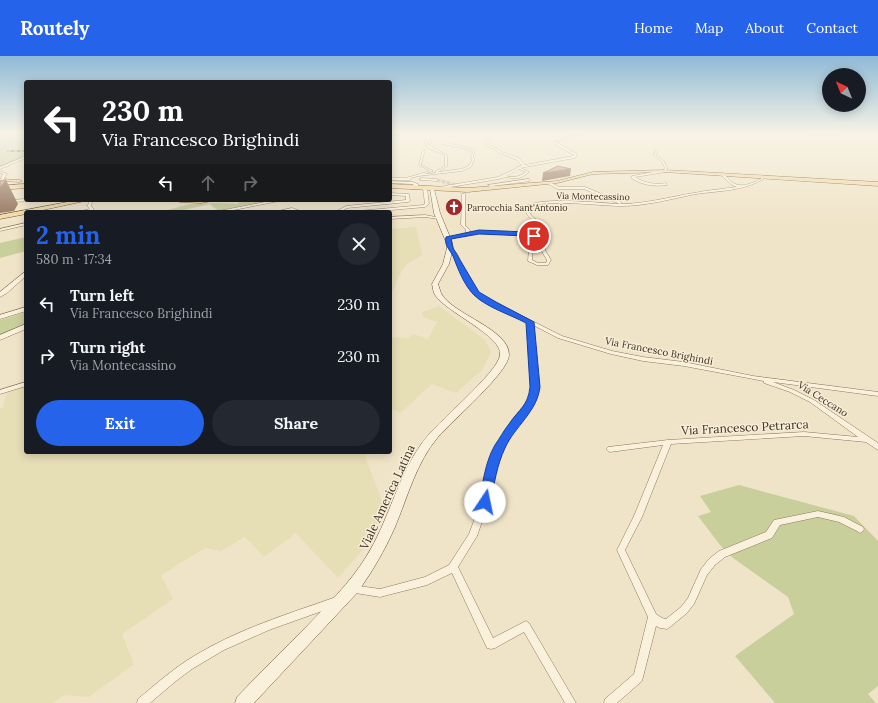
<!DOCTYPE html>
<meta charset="utf-8">
<style>
:root{--surface:#171b24;--page:#242831;--text:#f1f3f6;--muted:#9ea1a6;--accent:#2563eb}
body{margin:0;font-family:Lora,serif;background:var(--page);color:var(--text);height:100vh;display:flex;flex-direction:column;font-size:15px;white-space:nowrap}
*{box-sizing:border-box;margin:0}
p{font-size:13px;color:var(--muted)}
.icon{flex:none;width:22px;height:22px;fill:none;stroke:currentColor;stroke-width:2;stroke-linecap:round;stroke-linejoin:round}
.map{position:relative;flex:1;overflow:hidden}
.drawer{position:absolute;left:24px;top:154px;width:368px;height:244px;display:flex;flex-direction:column;background:var(--surface);border-radius:4px;box-shadow:0 2px 10px #0003}
.drawer>*{flex:none}
.banner{position:absolute;left:24px;top:24px;width:368px;height:122px;border-radius:4px;box-shadow:0 2px 10px #0003;background:#202124;color:#fff;overflow:hidden}
.needle{width:26px;rotate:317deg}
.fabs{position:absolute;left:822px;top:12px;display:grid;gap:8px}
.fabs a{display:grid;place-items:center;width:44px;height:44px;border-radius:50%;background:var(--surface);box-shadow:0 2px 10px #0003;font-size:20px}
.pin{position:absolute;display:grid;place-items:center;width:34px;height:34px;color:#fff;margin:-17px;border:2px solid #fff;border-radius:50%;box-shadow:0 1px 4px #0007}
.me{position:absolute;width:44px;margin:-22px;rotate:11deg;stroke-linejoin:round;filter:drop-shadow(0 0 3px #0008)}
.turn{display:flex;align-items:center;gap:14px;height:84px;padding:0 12px;font-size:18px}
.turn .icon{width:52px;height:52px;stroke-width:2.5}
.turn b{display:block;font-size:28px;line-height:34px}
.lanes{display:flex;align-items:center;height:38px;padding:0 12px;background:#0003;justify-content:center;gap:20px;direction:ltr}
.lanes .off{opacity:.35}
.round{display:grid;place-items:center;flex:none;width:42px;height:42px;border-radius:21px;background:var(--page)}
.head{display:flex;align-items:center;justify-content:space-between;height:68px;padding:0 12px}
h1{font-size:24px;font-weight:700;line-height:30px;color:var(--accent)}
.button{display:flex;gap:8px;margin-top:auto;padding:8px 12px}
.button a{flex:1;height:46px;border-radius:24px;background:var(--accent);color:#fff;font-size:16px;font-weight:700;line-height:46px;text-align:center}
.button a+a{background:var(--page);color:var(--text)}
ul{padding:0;list-style:none}
li{display:flex;align-items:center;gap:12px;height:52px;padding:0 12px}
li div{flex:1}
li b{display:block;font-size:15px}
li em{font-style:normal}
header{display:flex;align-items:center;gap:24px;box-sizing:border-box;height:56px;padding:0 20px;background:var(--accent);color:#fff}
header strong{font-size:19px}
nav{display:flex;gap:22px;margin-inline-start:auto;font-size:14px}
.map>svg:first-child{display:block}
</style>
<header>
<strong>Routely</strong>
<nav><a>Home</a><a>Map</a><a>About</a><a>Contact</a></nav>
</header>
<div class="map">
<svg width="878" height="647" viewBox="0 0 878 647">
<rect width="100%" height="100%" fill="#f0e4c8"/>
<path fill="#e6deb5" d="M416,171L422,199L407,208L398,221L393,235L390,234V181H393L390,173Z
M439,250L485,284L491,296L482,314L456,337L432,328L400,357L390,352V281L409,282L413,278L428,283L437,266L425,262L421,257Z
M26,329V396H367L365,400L385,453L365,491L338,522L296,477L264,501L245,481L221,495L205,492L161,519L173,543L122,578L134,608L89,641L64,639L53,647H0V353L3,351L7,335Z"/>
<path fill="#c9cf9b" d="M4,78H26V98L9,108L0,110V83L4,81L0,79Z
M261,144H272L221,154H217L210,148L175,156H160L190,148L217,147L237,148L241,145L249,146Z
M26,181V195L0,202V187Z
M26,256V268L0,280V264Z
M739,429L854,460L878,485V630L868,638L876,647H775L735,600L794,558L788,541L733,502L720,489L698,460L711,456L700,440Z"/>
<g fill="none" stroke-linecap="round" stroke-linejoin="round">
<path fill="#a9c4bc" fill-rule="evenodd" d="M26,78V82L0,95V91Z"/>
<path stroke="#ccc0a6" stroke-width="3.5" stroke-dasharray="3.5 1.5" stroke-linecap="butt" d="M437,124L456,129L464,138"/>
<defs>
<path id="minor" d="M491,78H493V81L487,87L502,96L519,102L525,109L573,100L574,99L554,88V86L579,78H583L556,86L577,98L575,102L525,111L521,112L529,116C516,128 510,118 499,123L432,134L433,132L498,121L517,112V111L522,110L517,104L500,97L485,88L486,85L491,81ZM519,113L526,116C519,121 514,122 506,120Z
M789,78H838L837,79Z
M424,85L432,86L431,88L427,87L430,90L447,99V110L438,116L461,113L469,110L472,104L471,100L473,96C464,91 453,91 443,88L444,86L468,92L475,95L473,100L474,104L471,111L462,115L418,120L411,122L410,124H390V122H406L430,115L419,109L423,93L425,94L421,109L433,115L424,118L436,117V115L445,110V99L428,92Z
M656,94L658,95L656,99L664,105L667,112L666,116L635,121C644,127 655,129 666,127L667,129C654,131 642,129 631,122L632,120L664,114L665,112L662,106L654,99Z
M722,117C726,120 729,123 732,126C741,133 752,127 761,123V119L763,120V123C745,135 717,135 696,138C671,143 646,150 621,150C599,150 544,142 527,152C531,163 543,167 550,176L545,194L551,204L548,209H537L528,205L529,192L535,183L530,180L479,177L448,183L446,182L464,178L466,176V174L461,169L462,138L465,137V169L470,174L469,177L479,175L532,178L539,183L533,192L532,204L538,207H546L547,204L541,194L546,176C540,167 526,163 524,151C541,140 598,147 620,148L584,133H558L548,128V126H550L559,131H585L621,146L622,147L620,148C645,148 669,141 694,137C708,134 723,133 737,131L732,129L721,119Z
M421,122L437,123L438,124L437,125L420,124Z
M529,123L530,125L492,130L495,132L493,133L488,129Z
M425,131L427,132L429,148L425,151L369,156H356L358,155L423,149L425,148L423,132Z
M390,137L409,138L410,145L408,146L347,152L342,155L343,156H338L337,155L346,150L406,144V140L390,139Z
M26,143L41,144L39,145L10,146L8,145L10,144Z
M86,144H90L92,146L91,150L94,153L93,154L83,156H77L90,153L87,150L89,147Z
M292,152L303,156C299,156 296,155 292,154C288,154 280,156 274,156Z
M26,167V169L0,175V173Z
M449,192H451L457,197L465,217L481,239L562,280L612,295L643,301L684,306L753,320L878,336V340L773,326L794,334L814,344L878,387V394L866,386L804,380L671,388L642,461L625,494L656,558L662,562L666,563L681,551L688,542L701,513L709,503L719,495L766,476L774,464L818,455L844,461L863,471L864,473L863,475L860,477L857,475L839,466L818,461L780,469L772,482L725,501L715,509L707,519L694,548L687,557L670,571L667,573L660,572L656,570L642,625L617,647H604L605,643L634,618L648,561L617,494L634,460L663,389L610,396L608,395L606,393L608,391L668,384L804,376L858,381L810,346L790,336L764,327V325L684,310L643,305L611,298L558,282L533,269L538,331L537,340L533,351L515,371L503,391L496,411L489,446L477,480L458,511L493,582L526,565L529,567L576,647H565L524,576L495,592L491,593L487,592L452,517L427,529L380,541L349,536L347,533L349,530L352,529L380,533L425,521L449,509L469,478L481,446L488,411L496,391L511,367L527,350L531,340L532,331L527,267L477,241L461,217L453,198L449,194Z
M26,326V330L0,338V334Z
M336,541L339,543L341,546L339,549L269,574L224,594L192,613L176,625L150,647H137L138,643C156,628 174,612 194,600C238,573 288,558 336,541Z"/>
<path id="tertiary" d="M26,100V102L0,113V111Z
M0,115L7,118L3,125L0,124L3,118L0,117Z
M275,144H284L224,156H214Z
M425,159L441,162L439,163L425,161L390,163V161Z
M26,215V220L7,237L0,241V236Z
M26,251V255L0,263V259Z
M26,268V273L0,284V279Z"/>
<path id="secondary" d="M390,125L413,126L418,128V132L414,133L413,128L390,127Z
M432,132L434,133L440,157L452,186L453,192L449,208L438,228C439,231 440,234 441,237C451,258 510,273 509,299C509,316 452,365 438,381C416,407 408,440 395,471C385,494 372,516 357,537L254,647H235L237,641C260,617 284,593 307,570C328,548 350,527 366,501C389,465 397,421 422,387C436,367 498,317 500,299C503,280 447,257 435,239C433,236 433,232 432,228L443,208L447,192L446,186L434,157L430,133Z"/>
<path id="primary" d="M665,114L878,126V130L665,116L593,118L557,127L468,136L390,132V128L468,132L557,125L593,116Z
M0,123L20,124L22,125L20,126L0,125Z
M26,128V132L0,134V130Z
M78,144H89L34,156H26V158L0,163V159Z
M177,144H217L201,147L180,146Z"/>
</defs>
<use href="#minor" stroke="#8d765c" stroke-width="1"/>
<use href="#tertiary" stroke="#8d765c" stroke-width="1"/>
<use href="#secondary" stroke="#6f573f" stroke-width="1"/>
<use href="#primary" stroke="#5b4430" stroke-width="1"/>
<use href="#minor" fill="#faf1dc" fill-rule="evenodd"/>
<use href="#tertiary" fill="#faf1dc" fill-rule="evenodd"/>
<use href="#secondary" fill="#faf1dc" fill-rule="evenodd"/>
<use href="#primary" fill="#f3d9a0" fill-rule="evenodd"/>
<defs>
<path id="rail" d="M8,95H26"/>
</defs>
<use href="#rail" stroke="#3d2e20" stroke-width="1.5"/>
<use href="#rail" stroke="#f7eed8" stroke-width="1" stroke-dasharray="3" stroke-linecap="butt"/>
</g>
<path fill="#916f58" d="M571,113L570,120L542,125L543,117Z
M6,124L18,148L14,155L0,157V131Z"/>
<path fill="#cf9f7d" stroke="#916f58" d="M558,110L571,113L543,117Z
M6,124L1,131H0V125Z"/>
<linearGradient id="sky" x2="0" y2="1"><stop stop-color="#8fbad6"/><stop offset="0.46" stop-color="#f8f3e6"/><stop offset="1" stop-color="#f8f3e6" stop-opacity="0"/></linearGradient>
<rect width="878" height="169" fill="url(#sky)"/>
<path fill="#2563eb" stroke="#184099" d="M479,174L527,176L537,180L534,182L527,180L479,178L451,183L453,192L479,236L496,246L534,266L540,331C537,356 515,370 505,392C497,409 494,428 491,446L490,450L485,451L481,450L479,446C483,427 485,406 495,389C500,382 504,374 509,368C519,353 528,350 530,331L526,267C511,259 486,251 474,239C464,229 458,213 453,200C450,194 444,189 446,181Z"/>
<defs>
<symbol id="church-disc" viewBox="-11 -11 22 22"><circle r="9.5" fill="#9e2a2b" stroke="#f7eed8"/><path d="M-1.2-6h2.4v3.5h3.3v2.4h-3.3V6h-2.4V-.1h-3.3v-2.4h3.3Z" fill="#fff"/></symbol>
</defs>
<g fill-rule="evenodd">
<use href="#church-disc" x="444" y="141" width="20" height="20"/>
</g>
<g text-anchor="middle" dominant-baseline="central" stroke-width="3" stroke-linejoin="round" paint-order="stroke">
<g font-size="9" fill="#3d2e20" stroke="#f7eed8">
<text transform="translate(593 140) rotate(1)">Via Montecassino</text>
</g>
<g font-size="9" fill="#3d2e20" stroke="#f7eed8" text-anchor="start">
<text x="467" y="151">Parrocchia Sant'Antonio</text>
</g>
<g font-size="10" fill="#3d2e20" stroke="#f7eed8">
<text transform="translate(659 295) rotate(11)">Via Francesco Brighindi</text>
<text transform="translate(823 343) rotate(32)">Via Ceccano</text>
</g>
<g font-size="12" fill="#3d2e20" stroke="#f7eed8">
<text transform="translate(745 371) rotate(-3)">Via Francesco Petrarca</text>
<text transform="translate(387 441) rotate(-65)">Viale America Latina</text>
</g>
</g>
</svg>
<div class="fabs">
<a><svg class="needle" viewBox="-14 -14 28 28"><path d="M0-13l5 13h-10z" fill="#e53935"/><path d="M0 13l5-13h-10z" fill="#9ea1a6"/></svg></a>
</div>
<div class="pin" style="left:534px;top:180px;background:#d93025"><svg class="icon" aria-label="arrive" viewBox="0 0 24 24"><path d="M6 21V4h12l-3 4 3 4H6"/></svg></div>
<svg class="me" style="left:485px;top:446px" viewBox="-20 -20 40 40"><circle r="19" fill="#fff"/><path d="M0-13L10 11 0 6-10 11z" fill="#2563eb"/></svg>
<div class="banner">
<div class="turn"><svg class="icon" aria-label="left" viewBox="0 0 24 24"><path d="M17 20v-9H6M10 6l-5 5 5 5"/></svg><div><b>230 m</b>Via Francesco Brighindi</div></div>
<div class="lanes"><svg class="icon" aria-label="left" viewBox="0 0 24 24"><path d="M17 20v-9H6M10 6l-5 5 5 5"/></svg><svg class="icon off" aria-label="ahead" viewBox="0 0 24 24"><path d="M12 20V5M6 11l6-6 6 6"/></svg><svg class="icon off" aria-label="right" viewBox="0 0 24 24"><path d="M7 20v-9h11M14 6l5 5-5 5"/></svg></div>
</div>
<section class="drawer">
<div class="head"><div><h1>2 min</h1><p>580 m · 17:34</p></div><a class="round"><svg class="icon" aria-label="close" viewBox="0 0 24 24"><path d="M6 6l12 12M18 6L6 18"/></svg></a></div>
<ul>
<li><svg class="icon" aria-label="left" viewBox="0 0 24 24"><path d="M17 20v-9H6M10 6l-5 5 5 5"/></svg><div><b>Turn left</b><p>Via Francesco Brighindi</p></div><em>230 m</em></li>
<li><svg class="icon" aria-label="right" viewBox="0 0 24 24"><path d="M7 20v-9h11M14 6l5 5-5 5"/></svg><div><b>Turn right</b><p>Via Montecassino</p></div><em>230 m</em></li>
</ul>
<div class="button"><a>Exit</a><a>Share</a></div>
</section>
</div>
